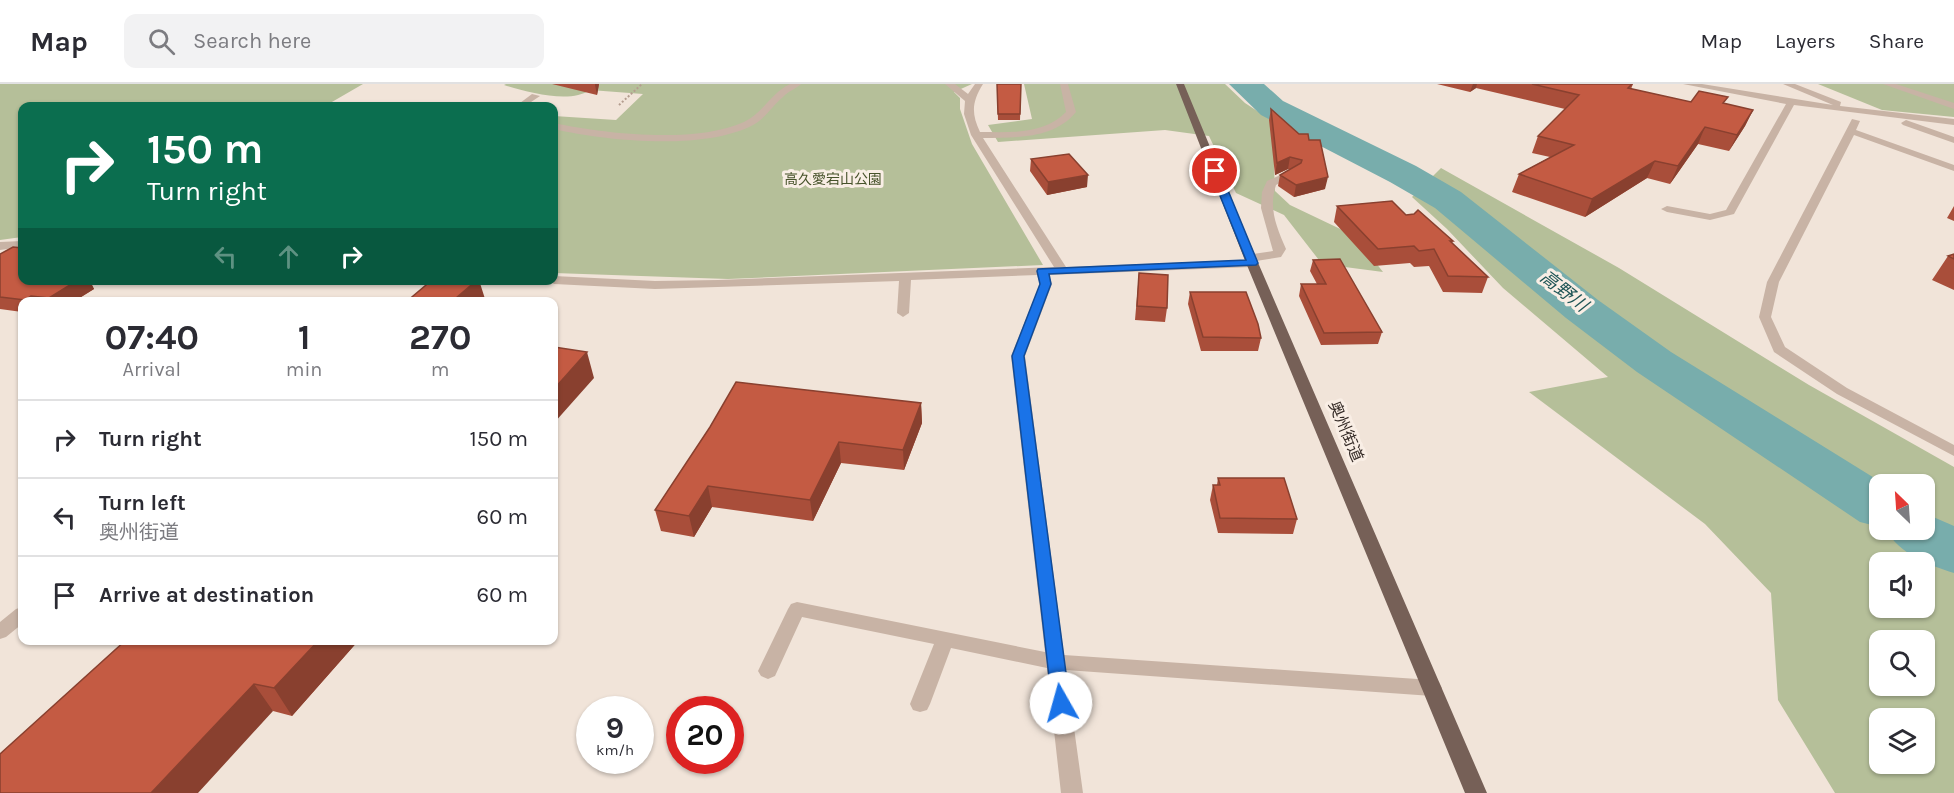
<!DOCTYPE html>
<meta charset="utf-8">
<style>
:root{--surface:#fff;--page:#f2f2f3;--text:#2b2b33;--muted:#7c7c81;--line:#e1e1e2}
body{margin:0;font-family:Karla,"Noto Sans JP",sans-serif;background:var(--page);color:var(--text);height:100vh;display:flex;flex-direction:column;font-size:22px;white-space:nowrap}
*{box-sizing:border-box;margin:0}
p{font-size:20px;color:var(--muted)}
.icon{flex:none;width:33px;height:33px;fill:none;stroke:currentColor;stroke-width:2;stroke-linecap:round;stroke-linejoin:round}
.map{position:relative;flex:1;overflow:hidden}
.details{position:absolute;left:18px;top:213px;width:540px;height:348px;display:flex;flex-direction:column;background:var(--surface);border-radius:12px;box-shadow:0 2px 4px #0004}
.details>*{flex:none}
.top-card{position:absolute;left:18px;top:18px;width:540px;height:183px;border-radius:12px;box-shadow:0 2px 4px #0004;background:#0b6e4f;color:#fff;overflow:hidden}
.needle{width:39px;rotate:335deg}
.buttons{position:absolute;left:1869px;top:390px;display:grid;gap:12px}
.buttons a{display:grid;place-items:center;width:66px;height:66px;border-radius:12px;background:var(--surface);box-shadow:0 2px 4px #0004;font-size:30px}
.speed{position:absolute;left:576px;top:612px;display:flex;gap:12px;font-size:30px;font-weight:700;text-align:center}
.speed>*{display:grid;place-content:center;width:78px;height:78px;border-radius:50%;background:var(--surface);box-shadow:0 2px 4px #0004;line-height:1}
.speed small{font-size:15px;font-weight:400}
.speed .limit{border:9px solid #d22;background:#fff;color:#111}
.pin{position:absolute;display:grid;place-items:center;width:51px;height:51px;color:#fff;margin:-26px;border:3px solid #fff;border-radius:50%;box-shadow:0 2px 6px #0007}
.me{position:absolute;width:66px;margin:-33px;rotate:353deg;stroke-linejoin:round;filter:drop-shadow(0 0 4px #0008)}
.turn{display:flex;align-items:center;gap:21px;height:126px;padding:0 30px;font-size:27px}
.turn .icon{width:78px;height:78px;stroke-width:2.5}
.turn b{display:block;font-size:42px;line-height:51px}
.lanes{display:flex;align-items:center;height:57px;padding:0 30px;background:#0003;justify-content:center;gap:30px;direction:ltr}
.lanes .off{opacity:.35}
.eta{display:flex;justify-content:space-evenly;align-items:center;height:102px;text-align:center}
.eta b{font-size:36px;font-weight:700;line-height:42px}
ul{padding:0;list-style:none}
li{display:flex;align-items:center;gap:18px;height:78px;padding:0 30px;border-top:2px solid var(--line)}
li div{flex:1}
li b{display:block;font-size:22px}
li em{font-style:normal}
header{display:flex;align-items:center;gap:36px;box-sizing:border-box;height:84px;padding:0 30px;background:var(--surface);border-bottom:2px solid var(--line)}
header strong{font-size:28px}
nav{display:flex;gap:33px;margin-inline-start:auto;font-size:21px}
.search{width:420px;height:54px;background:var(--page);display:flex;align-items:center;gap:15px;box-sizing:border-box;padding:0 21px;border-radius:12px;color:var(--muted);font-size:22px}
.map>svg:first-child{display:block}
</style>
<header>
<strong>Map</strong>
<div class="search"><svg class="icon" aria-label="search" viewBox="0 0 24 24"><circle cx="10" cy="10" r="6"/><path d="M15 15l6 6"/></svg>Search here</div>
<nav><a>Map</a><a>Layers</a><a>Share</a></nav>
</header>
<div class="map">
<svg width="1954" height="709" viewBox="0 0 1954 709">
<rect width="100%" height="100%" fill="#f1e4d9"/>
<path fill="#b5bf99" fill-rule="evenodd" d="M0,0H363L325,22H22V153L0,156Z
M506,0H972L954,8L960,14V25L972,60L1043,181L728,195L554,189V32L616,36L643,10L590,6C570,20 527,8 504,1Z
M1024,0H1225L1245,19L1280,42L1274,83L1275,107L1290,121L1355,152L1383,188L1322,180L1284,131L1236,109L1209,52L1165,46L998,58L988,41L1032,35Z
M1818,0H1954V33L1882,26Z
M1441,84L1619,184L1809,301L1954,383V709H1835L1778,616L1771,509L1705,440L1529,308L1608,293L1503,204L1447,145L1412,113ZM1924,400V446H1880V400ZM1880,478H1924V524H1880ZM1880,556H1924V602H1880ZM1924,634V680H1880V634Z"/>
<g fill="none" stroke-linecap="round" stroke-linejoin="round">
<path fill="#78adac" fill-rule="evenodd" d="M1229,0H1264L1283,17L1416,82L1461,108L1598,216L1671,268L1884,400H1880V443L1860,438L1637,288L1566,234L1435,124L1390,98L1261,31Z
M1924,429L1954,442V489C1928,481 1900,470 1886,446H1924Z"/>
<path stroke="#b49d8f" stroke-width="2" stroke-dasharray="2 2" stroke-linecap="butt" d="M619,21L642,0"/>
<path fill="#c8b3a5" fill-rule="evenodd" d="M790,0H801C796,5 788,7 783,13C772,22 766,34 753,41C704,67 606,57 554,45V39C605,50 696,60 744,38C763,29 771,9 790,0Z
M945,0H955L968,10L975,0H983C972,18 971,29 980,48C1010,48 1044,51 1066,28L1060,0H1068L1076,28C1053,56 1015,53 983,54L1066,183L1245,176L1246,171L1273,167L1261,124L1262,108L1267,97L1289,87L1298,89L1276,101C1268,124 1277,144 1286,165L1281,173L1256,177V182L1252,183L1049,191L1052,200L1025,272L1064,571L1432,596L1439,598L1442,604L1439,610L1432,612L1066,586L1083,709H1061L1047,584L951,564L930,620L927,626L920,628L913,626L910,620L934,560L802,533L775,592L768,595L761,592L758,587L788,525L791,520L797,518L1045,568L1011,272L1040,200L1037,191L911,196L909,229L903,233L897,229L899,197L655,205L554,200L548,196H554V192L655,197L718,196L1054,183L971,51L964,30L965,17Z
M1683,0H1702L1833,21L1783,0H1795L1841,18L1840,22L1954,35V41L1794,21L1734,130L1710,136L1667,128L1661,125L1667,122L1710,130L1726,126L1786,20Z
M1883,0H1896L1954,19V25Z
M532,10L540,12L525,22H516Z
M1852,35L1860,37L1856,46L1954,81V87L1854,51L1779,198L1771,233L1785,263L1847,304L1954,361V372L1837,310L1774,268L1759,233L1767,198Z
M1906,36L1954,53V59L1903,41L1901,39Z
M22,157V163L0,166V158Z
M22,523V540L6,553L0,555V538L16,525Z"/>
<path fill="#766057" fill-rule="evenodd" d="M1176,0H1184L1256,174L1487,709H1465L1244,174Z"/>
</g>
<path fill="#a94e3a" d="M552,0H599L597,11Z
M997,0H1021L1020,36H998Z
M1437,0H1633L1631,5L1691,18L1725,20L1753,26L1745,42L1729,67L1698,60L1670,100L1647,94L1585,133L1512,108L1519,90L1550,73L1532,69L1538,52L1565,25L1476,4L1470,8Z
M1271,25L1299,50L1309,56L1325,105L1294,113L1278,102L1280,91L1290,85H1288L1275,91L1269,36Z
M1031,75L1087,103L1047,111L1030,87Z
M1337,122L1406,131L1453,157L1452,159L1488,193L1482,209L1443,208L1429,182L1414,183L1410,179L1374,182L1334,138Z
M1954,122V137L1947,134Z
M0,170L91,199L94,205L73,218H22V228L0,225Z
M1954,170V206L1932,196L1948,172Z
M1313,176L1382,248L1378,260L1321,261L1299,212L1301,200H1317L1310,187Z
M1139,189L1167,224L1165,238L1135,236Z
M1190,208L1261,254L1258,267H1201L1188,220Z
M921,319L922,339L904,386L841,379L813,437L712,423L694,453L661,447L655,426L710,343Z
M1218,394L1297,435L1293,450L1218,449L1210,416L1213,401H1217Z
M126,556H359L292,632L273,627Z"/>
<path fill="#89402f" d="M595,0H599L597,11L595,1Z
M1473,0H1477L1476,4L1470,8Z
M1753,26L1745,42L1729,67L1737,51Z
M1705,43L1698,60L1670,100L1678,82Z
M1290,73L1288,85L1275,91L1277,79Z
M1655,77L1647,94L1585,133L1592,115Z
M1088,91L1087,103L1047,111L1048,98Z
M1328,93L1325,105L1294,113L1296,101Z
M78,196H95L91,199L94,205L73,218H51L49,214Z
M477,196H479L486,218H457L456,214Z
M31,212L35,218H26L25,216Z
M587,268L594,294L554,339V305Z
M921,319L922,339L904,386L903,366Z
M839,358L841,379L813,437L810,416Z
M708,402L712,423L694,453L689,432Z
M319,556H359L292,632L274,604Z
M254,600L273,627L198,709H151Z"/>
<path fill="#c45b43" stroke="#89402f" stroke-width="1.5" d="M997,0H1021L1020,30H998Z
M1532,0H1632L1628,4L1691,18L1699,7L1728,13L1723,19L1753,26L1737,51L1705,43L1678,82L1655,77L1592,115L1519,90L1574,61L1538,52L1579,11Z
M1271,25L1299,50H1308L1309,56H1320L1328,93L1296,101L1280,91L1301,79L1302,76L1290,73L1277,79Z
M1069,70L1088,91L1048,98L1031,75Z
M1392,117L1406,131L1414,130L1418,126L1453,157H1450L1488,193L1448,192L1434,165L1419,167L1414,162L1378,165L1337,122Z
M13,163L22,164V196H78L49,214L31,212L25,216L0,213V170Z
M1954,170V175L1948,172Z
M1340,175L1382,248L1324,249L1301,200H1326L1313,176Z
M1139,189L1168,191L1167,224L1137,222Z
M432,196H477L456,214L481,218H406Z
M1190,208H1246L1258,240L1261,254L1203,253Z
M554,263L587,268L554,305Z
M736,298L921,319L903,366L839,358L810,416L708,402L689,432L655,426L710,343Z
M1218,394H1284L1297,435L1220,434L1213,401H1220Z
M126,556H319L274,604L254,600L151,709H0V670Z"/>
<path fill="#1a73e8" stroke="#114b97" stroke-width="1.5" d="M1215,84L1220,87L1258,179L1256,181L1049,190L1051,200L1024,272L1070,619L1067,625L1061,627L1054,625L1052,619L1012,272L1040,200L1037,187L1038,185L1246,176L1210,87Z"/>
<g text-anchor="middle" dominant-baseline="central" stroke-width="6" stroke-linejoin="round" paint-order="stroke">
<g font-size="14" fill="#46522a" stroke="#f9eee5">
<text x="833" y="95">高久愛宕山公園</text>
</g>
<g font-size="16" fill="#342a26" stroke="#f9eee5">
<text transform="translate(1346 347) rotate(67)">奥州街道</text>
</g>
<g font-size="18" font-style="italic" fill="#1d5455" stroke="#f9eee5">
<text transform="translate(1564 207) rotate(38)">高野川</text>
</g>
</g>
</svg>
<div class="buttons">
<a><svg class="needle" viewBox="-14 -14 28 28"><path d="M0-13l5 13h-10z" fill="#e53935"/><path d="M0 13l5-13h-10z" fill="#7c7c81"/></svg></a>
<a><svg class="icon" aria-label="sound" viewBox="0 0 24 24"><path d="M4 9h4l5-4v14l-5-4H4zM17 9q2 3 0 6"/></svg></a>
<a><svg class="icon" aria-label="search" viewBox="0 0 24 24"><circle cx="10" cy="10" r="6"/><path d="M15 15l6 6"/></svg></a>
<a><svg class="icon" aria-label="layers" viewBox="0 0 24 24"><path d="M12 4l9 5-9 5-9-5zM3 14l9 5 9-5"/></svg></a>
</div>
<div class="speed"><div>9<small>km/h</small></div><div class="limit">20</div></div>
<div class="pin" style="left:1215px;top:87px;background:#d93025"><svg class="icon" aria-label="arrive" viewBox="0 0 24 24"><path d="M6 21V4h12l-3 4 3 4H6"/></svg></div>
<svg class="me" style="left:1061px;top:619px" viewBox="-20 -20 40 40"><circle r="19" fill="#fff"/><path d="M0-13L10 11 0 6-10 11z" fill="#1a73e8"/></svg>
<div class="top-card">
<div class="turn"><svg class="icon" aria-label="right" viewBox="0 0 24 24"><path d="M7 20v-9h11M14 6l5 5-5 5"/></svg><div><b>150 m</b>Turn right</div></div>
<div class="lanes"><svg class="icon off" aria-label="left" viewBox="0 0 24 24"><path d="M17 20v-9H6M10 6l-5 5 5 5"/></svg><svg class="icon off" aria-label="ahead" viewBox="0 0 24 24"><path d="M12 20V5M6 11l6-6 6 6"/></svg><svg class="icon" aria-label="right" viewBox="0 0 24 24"><path d="M7 20v-9h11M14 6l5 5-5 5"/></svg></div>
</div>
<section class="details">
<div class="eta">
<div><b>07:40</b><p>Arrival</p></div>
<div><b>1</b><p>min</p></div>
<div><b>270</b><p>m</p></div>
</div>
<ul>
<li><svg class="icon" aria-label="right" viewBox="0 0 24 24"><path d="M7 20v-9h11M14 6l5 5-5 5"/></svg><div><b>Turn right</b></div><em>150 m</em></li>
<li><svg class="icon" aria-label="left" viewBox="0 0 24 24"><path d="M17 20v-9H6M10 6l-5 5 5 5"/></svg><div><b>Turn left</b><p>奥州街道</p></div><em>60 m</em></li>
<li><svg class="icon" aria-label="arrive" viewBox="0 0 24 24"><path d="M6 21V4h12l-3 4 3 4H6"/></svg><div><b>Arrive at destination</b></div><em>60 m</em></li>
</ul>
</section>
</div>
